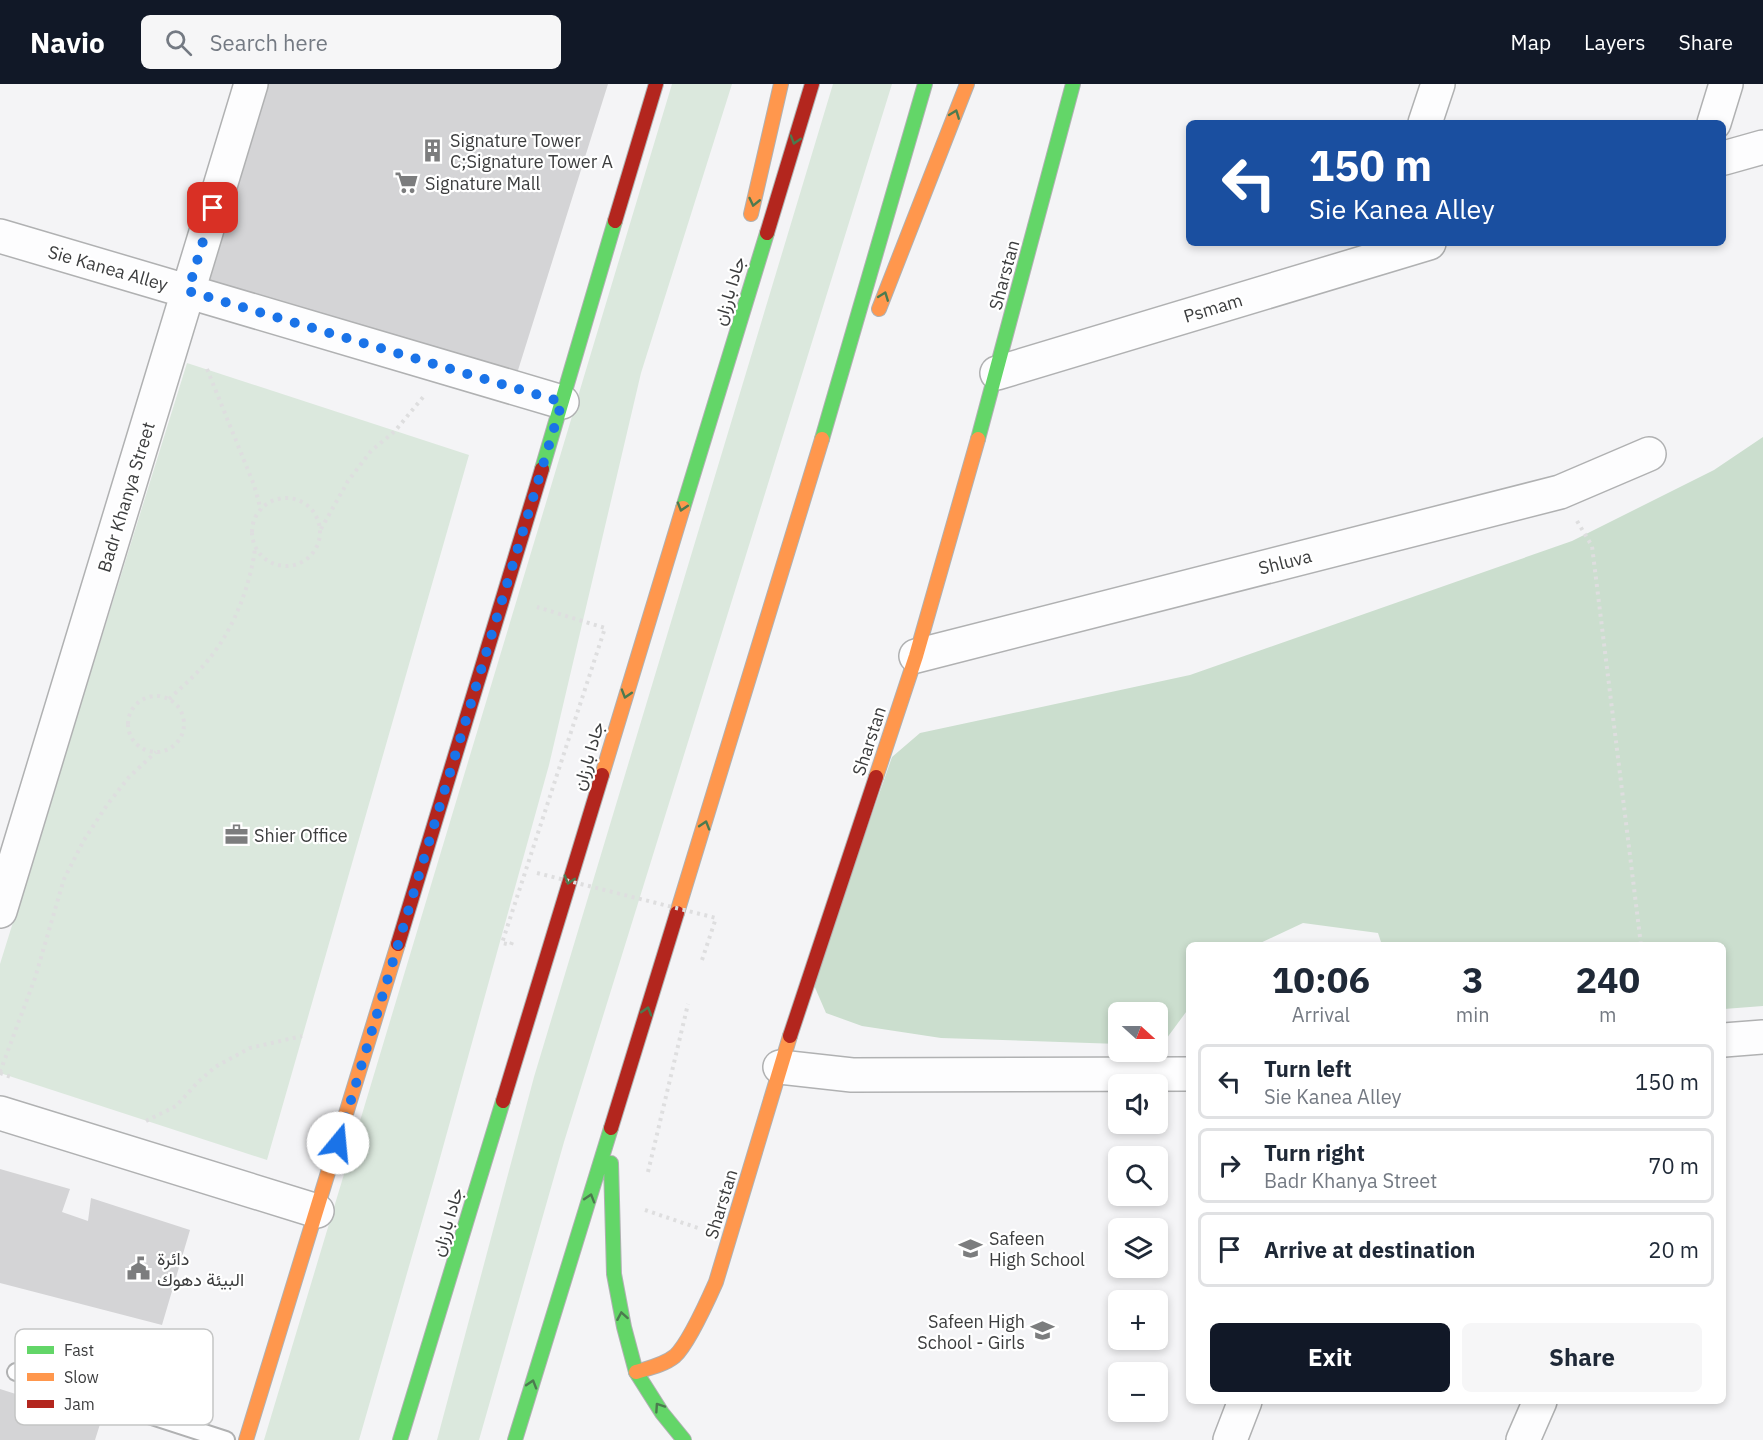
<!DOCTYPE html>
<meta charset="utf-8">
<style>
:root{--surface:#fff;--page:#f6f6f7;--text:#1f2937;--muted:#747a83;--line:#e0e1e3;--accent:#111827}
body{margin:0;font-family:"IBM Plex Sans",Vazirmatn,sans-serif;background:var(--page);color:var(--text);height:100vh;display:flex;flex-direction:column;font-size:22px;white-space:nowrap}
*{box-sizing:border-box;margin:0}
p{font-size:20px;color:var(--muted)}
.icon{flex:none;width:33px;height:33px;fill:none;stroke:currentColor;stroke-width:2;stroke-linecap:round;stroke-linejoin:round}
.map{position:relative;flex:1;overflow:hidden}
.side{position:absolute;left:1186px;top:858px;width:540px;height:462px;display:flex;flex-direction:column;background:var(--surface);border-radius:9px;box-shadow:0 3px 9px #0003}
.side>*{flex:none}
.hud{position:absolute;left:1186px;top:36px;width:540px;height:126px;border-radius:9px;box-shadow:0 3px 9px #0003;background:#1a4fa0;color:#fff;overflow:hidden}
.needle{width:39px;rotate:111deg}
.buttons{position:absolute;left:1108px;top:918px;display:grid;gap:12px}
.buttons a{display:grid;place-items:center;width:60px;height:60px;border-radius:9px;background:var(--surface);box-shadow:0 3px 9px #0003;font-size:30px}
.pin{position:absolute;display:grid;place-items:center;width:51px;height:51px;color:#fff;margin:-26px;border-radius:12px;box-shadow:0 3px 9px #0006}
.me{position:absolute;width:66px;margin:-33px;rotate:17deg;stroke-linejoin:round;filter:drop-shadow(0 0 4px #0008)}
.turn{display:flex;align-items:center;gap:21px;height:126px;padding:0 24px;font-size:27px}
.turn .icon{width:78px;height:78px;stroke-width:2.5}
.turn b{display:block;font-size:42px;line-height:51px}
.eta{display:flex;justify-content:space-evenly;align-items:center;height:102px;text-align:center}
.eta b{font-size:36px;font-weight:700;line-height:42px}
.primary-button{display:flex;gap:12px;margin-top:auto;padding:12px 24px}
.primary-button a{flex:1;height:69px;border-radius:9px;background:var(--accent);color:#fff;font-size:24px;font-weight:700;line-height:69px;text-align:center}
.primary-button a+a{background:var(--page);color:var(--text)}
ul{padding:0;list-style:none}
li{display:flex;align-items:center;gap:18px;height:75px;margin:0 12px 9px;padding:0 12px;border:3px solid var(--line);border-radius:9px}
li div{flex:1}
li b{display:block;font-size:22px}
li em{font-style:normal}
header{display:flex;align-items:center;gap:36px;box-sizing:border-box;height:84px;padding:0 30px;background:var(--accent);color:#fff}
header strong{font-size:28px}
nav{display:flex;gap:33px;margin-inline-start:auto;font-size:21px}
.search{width:420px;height:54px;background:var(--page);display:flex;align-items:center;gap:15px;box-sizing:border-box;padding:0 21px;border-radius:9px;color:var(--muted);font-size:22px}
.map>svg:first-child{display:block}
</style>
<header>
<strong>Navio</strong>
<div class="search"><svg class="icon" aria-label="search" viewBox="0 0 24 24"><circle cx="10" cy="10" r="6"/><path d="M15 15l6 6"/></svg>Search here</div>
<nav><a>Map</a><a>Layers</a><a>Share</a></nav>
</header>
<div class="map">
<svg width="1763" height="1356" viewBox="0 0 1763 1356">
<rect width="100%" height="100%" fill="#f4f4f6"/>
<path fill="#dbe8dd" d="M672,0H732L641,289L549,681L435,1092L359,1356H264Z
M833,0H892L564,1058L479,1356H437L534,993Z
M187,279L469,371L267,1076L0,989V880Z"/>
<path fill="#cbdece" d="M1763,353V922L1724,925V861H1382L1378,849L1303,839L1256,861H1190L1189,924L1161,962H1158V928H1119V960L941,954L862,942L826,929L813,899L892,673L920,649L1190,591L1572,457L1714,386Z"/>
<path fill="#d4d4d6" d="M269,0H608L514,299L206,198Z
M0,1085L70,1105L62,1128L88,1137L91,1114L190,1146L162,1241L0,1199Z
M0,1305L101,1337L95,1356H0Z"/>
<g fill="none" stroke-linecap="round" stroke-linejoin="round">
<defs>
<path id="lane" d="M16,1288L226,1356"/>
<path id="street" d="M1425,39L1438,0
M1714,39L1726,0
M1724,74L1763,63
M0,152L562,318
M997,289L1429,159
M916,572L1560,408L1649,370
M0,827L251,0
M1724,956L1763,953
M780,983L852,991L1190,990
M0,1029L317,1127
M1230,1356L1245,1317
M1523,1356L1540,1317"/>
<path id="fast" d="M822,355L925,0
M978,355L1073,0
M542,385L615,137
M683,424L767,149
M611,1079L614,1190L624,1243L636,1288L662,1329L684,1356
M400,1356L503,1017
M515,1356L611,1044"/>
<path id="slow" d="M751,130L781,0
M879,225L967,0
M602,691L683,424
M876,693L916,572L978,355
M677,829L822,355
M636,1288C649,1284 664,1281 675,1272C689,1259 708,1216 716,1198L790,952
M246,1356L398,860"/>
<path id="jam" d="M615,137L656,0
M767,149L812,0
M398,860L542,385
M790,952L876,693
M503,1017L602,691
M611,1044L677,829"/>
</defs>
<use href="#lane" stroke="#b0b1b2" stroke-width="20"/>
<use href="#street" stroke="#b0b1b2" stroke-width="36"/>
<use href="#fast" stroke="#b0b1b2" stroke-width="16"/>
<use href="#slow" stroke="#b0b1b2" stroke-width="16"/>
<use href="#jam" stroke="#b0b1b2" stroke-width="16"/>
<path stroke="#dededf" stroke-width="4" stroke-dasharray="3 4.5" stroke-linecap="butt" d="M207,285L254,401L261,426
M252 448a34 34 0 1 1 68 0a34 34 0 1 1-68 0Z
M1577,437L1592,462L1641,861
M321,445L348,397L371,367L395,347L424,312
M128 640a28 28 0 1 1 56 0a28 28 0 1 1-56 0Z
M169,615C183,602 197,590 209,575C233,546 250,503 255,465
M512,858L511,861L502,859L605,544L537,523
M702,876L716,834
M0,988L35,894L64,795L84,756L107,721L129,693L156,668
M0,989L14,994
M146,1037L176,1022L198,998L215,983L250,964L302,952
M648,1088L688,920
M645,1126L698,1144"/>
<use href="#lane" stroke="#fdfdfe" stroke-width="16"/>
<use href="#street" stroke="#fdfdfe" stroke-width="33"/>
<use href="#fast" stroke="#63d668" stroke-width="14"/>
<use href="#slow" stroke="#ff974d" stroke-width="14"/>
<use href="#jam" stroke="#b3261e" stroke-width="14"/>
<path stroke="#dededf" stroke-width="4" stroke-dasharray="3 4.5" stroke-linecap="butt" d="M537,789L716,834"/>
</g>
<defs><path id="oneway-chevron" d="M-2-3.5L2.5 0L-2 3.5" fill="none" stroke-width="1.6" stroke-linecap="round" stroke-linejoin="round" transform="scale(1.5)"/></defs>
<g stroke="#4c7a4f">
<use href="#oneway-chevron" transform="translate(955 30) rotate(-69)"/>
<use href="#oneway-chevron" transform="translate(795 56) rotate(107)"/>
<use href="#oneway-chevron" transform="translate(754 118) rotate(103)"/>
<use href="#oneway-chevron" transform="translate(884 212) rotate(-69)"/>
<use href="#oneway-chevron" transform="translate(682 423) rotate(107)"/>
<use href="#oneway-chevron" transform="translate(626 610) rotate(107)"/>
<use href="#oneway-chevron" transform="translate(705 741) rotate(-73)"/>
<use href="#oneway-chevron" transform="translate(569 796) rotate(107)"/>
<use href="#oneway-chevron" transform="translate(647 927) rotate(-73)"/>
<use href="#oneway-chevron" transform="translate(590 1114) rotate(-73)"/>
<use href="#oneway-chevron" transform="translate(622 1232) rotate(-100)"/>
<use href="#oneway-chevron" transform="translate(532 1300) rotate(-73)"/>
<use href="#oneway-chevron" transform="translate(659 1323) rotate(-124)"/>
</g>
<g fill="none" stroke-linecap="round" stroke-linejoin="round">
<path stroke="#1a73e8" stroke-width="10" stroke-dasharray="0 18" d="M213,124L188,207L562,318L338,1059"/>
</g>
<defs>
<symbol id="building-bare" viewBox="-9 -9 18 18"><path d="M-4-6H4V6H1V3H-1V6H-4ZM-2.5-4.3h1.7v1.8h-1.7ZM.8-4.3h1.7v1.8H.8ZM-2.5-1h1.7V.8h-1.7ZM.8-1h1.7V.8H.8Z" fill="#7c7d7e" stroke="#fff" stroke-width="2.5" paint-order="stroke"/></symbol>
<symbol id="supermarket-bare" viewBox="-9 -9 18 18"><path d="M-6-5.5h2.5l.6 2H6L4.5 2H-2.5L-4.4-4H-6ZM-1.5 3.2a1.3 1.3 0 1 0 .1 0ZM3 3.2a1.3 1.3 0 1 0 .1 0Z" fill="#7c7d7e" stroke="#fff" stroke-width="2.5" paint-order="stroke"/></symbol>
<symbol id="office-bare" viewBox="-9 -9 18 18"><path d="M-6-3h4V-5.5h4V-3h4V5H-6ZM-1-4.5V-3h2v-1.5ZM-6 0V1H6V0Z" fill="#7c7d7e" stroke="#fff" stroke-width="2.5" paint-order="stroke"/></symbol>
<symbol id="school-bare" viewBox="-9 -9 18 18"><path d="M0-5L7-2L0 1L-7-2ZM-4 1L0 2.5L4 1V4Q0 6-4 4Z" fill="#7c7d7e" stroke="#fff" stroke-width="2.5" paint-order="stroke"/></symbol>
<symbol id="civic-bare" viewBox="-9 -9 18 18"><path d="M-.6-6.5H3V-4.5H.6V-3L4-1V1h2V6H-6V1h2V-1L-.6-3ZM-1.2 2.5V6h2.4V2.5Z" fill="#7c7d7e" stroke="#fff" stroke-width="2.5" paint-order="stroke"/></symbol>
</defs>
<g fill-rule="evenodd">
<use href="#building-bare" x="416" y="50" width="33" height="33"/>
<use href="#supermarket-bare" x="390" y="82" width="33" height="33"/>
<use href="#office-bare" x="220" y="734" width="33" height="33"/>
<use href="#school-bare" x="954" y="1148" width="33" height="33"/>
<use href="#civic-bare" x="122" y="1168" width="33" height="33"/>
<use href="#school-bare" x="1026" y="1230" width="33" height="33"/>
</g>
<g text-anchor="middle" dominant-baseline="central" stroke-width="4.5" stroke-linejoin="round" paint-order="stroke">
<g font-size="18" fill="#3c3d3e" stroke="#fff" text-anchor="start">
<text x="450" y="56">Signature Tower<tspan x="450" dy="21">C;Signature Tower A</tspan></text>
<text x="425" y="99">Signature Mall</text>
<text x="254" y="751">Shier Office</text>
<text x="989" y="1154">Safeen<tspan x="989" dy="21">High School</tspan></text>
<text x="157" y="1174">دائرة<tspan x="157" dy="21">البيئة دهوك</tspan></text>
<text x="1025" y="1237" text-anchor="end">Safeen High<tspan x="1025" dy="21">School - Girls</tspan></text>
</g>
<g font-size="18" fill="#3c3d3e" stroke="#fff">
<text transform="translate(108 184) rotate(16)">Sie Kanea Alley</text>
<text transform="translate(1004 191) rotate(-75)">Sharstan</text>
<text transform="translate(729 207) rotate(-73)">جادا بارزان</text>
<text transform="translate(1213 224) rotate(-17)">Psmam</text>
<text transform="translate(126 413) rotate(-73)">Badr Khanya Street</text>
<text transform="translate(1285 478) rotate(-14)">Shluva</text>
<text transform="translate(869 657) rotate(-72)">Sharstan</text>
<text transform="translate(588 672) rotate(-73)">جادا بارزان</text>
<text transform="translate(721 1120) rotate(-73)">Sharstan</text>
<text transform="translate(447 1138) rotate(-73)">جادا بارزان</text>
</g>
</g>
<rect x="15" y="1245" width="198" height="96" rx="9" fill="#fff" stroke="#c4c5c5" stroke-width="1.5"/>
<rect x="27" y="1262" width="27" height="8" fill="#63d668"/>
<rect x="27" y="1289" width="27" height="8" fill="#ff974d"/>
<rect x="27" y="1316" width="27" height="8" fill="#b3261e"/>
<g font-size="16" fill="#3c3d3e">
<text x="64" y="1272">Fast</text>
<text x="64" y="1299">Slow</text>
<text x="64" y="1326">Jam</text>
</g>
</svg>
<div class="buttons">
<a><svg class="needle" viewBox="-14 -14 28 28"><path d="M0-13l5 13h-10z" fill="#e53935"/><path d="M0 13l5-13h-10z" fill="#747a83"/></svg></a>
<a><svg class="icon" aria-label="sound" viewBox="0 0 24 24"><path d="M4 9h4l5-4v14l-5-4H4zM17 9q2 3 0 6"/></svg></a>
<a><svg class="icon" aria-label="search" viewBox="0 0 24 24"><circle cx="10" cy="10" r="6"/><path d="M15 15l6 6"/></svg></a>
<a><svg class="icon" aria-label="layers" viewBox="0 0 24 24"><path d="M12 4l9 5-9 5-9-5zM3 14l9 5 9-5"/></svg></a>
<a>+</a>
<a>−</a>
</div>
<div class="pin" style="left:213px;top:124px;background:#d93025"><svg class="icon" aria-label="arrive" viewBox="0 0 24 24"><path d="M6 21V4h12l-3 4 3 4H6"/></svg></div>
<svg class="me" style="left:338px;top:1059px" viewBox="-20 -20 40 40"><circle r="19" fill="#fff"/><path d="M0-13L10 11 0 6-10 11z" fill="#1a73e8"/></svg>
<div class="hud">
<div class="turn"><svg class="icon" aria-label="left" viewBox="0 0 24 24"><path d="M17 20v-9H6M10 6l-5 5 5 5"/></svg><div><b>150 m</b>Sie Kanea Alley</div></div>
</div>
<section class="side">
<div class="eta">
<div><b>10:06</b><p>Arrival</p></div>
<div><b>3</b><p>min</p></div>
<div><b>240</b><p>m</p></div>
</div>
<ul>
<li><svg class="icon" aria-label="left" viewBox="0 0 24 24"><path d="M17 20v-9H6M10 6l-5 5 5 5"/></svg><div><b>Turn left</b><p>Sie Kanea Alley</p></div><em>150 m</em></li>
<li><svg class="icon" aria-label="right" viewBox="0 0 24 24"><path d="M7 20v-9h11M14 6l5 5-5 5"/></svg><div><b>Turn right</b><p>Badr Khanya Street</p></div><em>70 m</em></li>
<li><svg class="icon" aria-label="arrive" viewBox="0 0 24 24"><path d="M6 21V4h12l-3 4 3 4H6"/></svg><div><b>Arrive at destination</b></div><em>20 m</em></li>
</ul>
<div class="primary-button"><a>Exit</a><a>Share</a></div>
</section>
</div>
